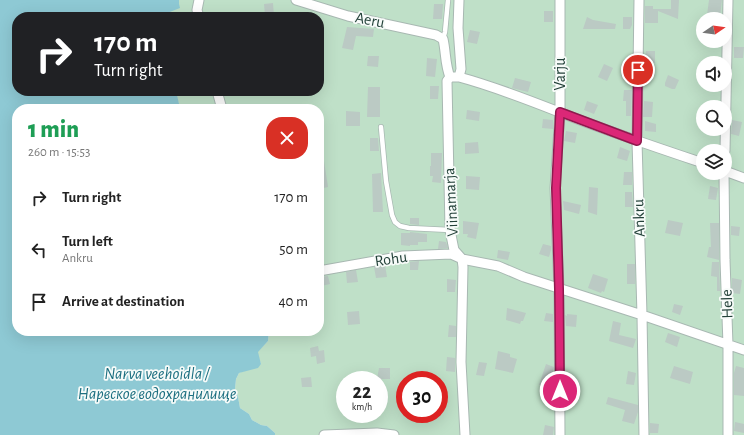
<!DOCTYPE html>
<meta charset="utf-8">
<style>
:root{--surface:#fff;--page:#f6f6f6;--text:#222;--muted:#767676}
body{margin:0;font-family:"Alegreya Sans",sans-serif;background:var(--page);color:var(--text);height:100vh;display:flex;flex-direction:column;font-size:15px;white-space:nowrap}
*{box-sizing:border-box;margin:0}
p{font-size:13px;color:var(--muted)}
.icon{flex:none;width:22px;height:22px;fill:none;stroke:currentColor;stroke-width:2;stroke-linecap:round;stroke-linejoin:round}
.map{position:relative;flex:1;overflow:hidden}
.drawer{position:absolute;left:12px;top:104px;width:312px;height:232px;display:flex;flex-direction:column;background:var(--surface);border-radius:16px;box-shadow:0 4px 16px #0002}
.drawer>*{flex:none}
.hud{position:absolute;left:12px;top:12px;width:312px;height:84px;border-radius:16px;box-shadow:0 4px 16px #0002;background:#202124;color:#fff;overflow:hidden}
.needle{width:26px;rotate:77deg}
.fabs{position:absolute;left:696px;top:12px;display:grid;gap:8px}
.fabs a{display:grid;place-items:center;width:36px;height:36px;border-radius:50%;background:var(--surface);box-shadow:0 4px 16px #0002;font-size:20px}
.speed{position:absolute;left:336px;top:371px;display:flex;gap:8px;font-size:20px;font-weight:700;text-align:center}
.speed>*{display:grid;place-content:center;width:52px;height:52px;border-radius:50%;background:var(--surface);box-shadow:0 4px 16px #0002;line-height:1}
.speed small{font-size:10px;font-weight:400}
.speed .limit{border:6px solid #d22;background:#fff;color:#111}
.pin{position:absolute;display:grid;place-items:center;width:34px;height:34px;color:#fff;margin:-17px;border:2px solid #fff;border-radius:50%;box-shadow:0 1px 4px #0007}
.me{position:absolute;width:44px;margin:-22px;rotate:0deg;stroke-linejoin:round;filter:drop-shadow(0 0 3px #0008)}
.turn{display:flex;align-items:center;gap:14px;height:84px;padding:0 16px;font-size:18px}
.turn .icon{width:52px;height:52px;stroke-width:2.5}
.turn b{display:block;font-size:28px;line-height:34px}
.round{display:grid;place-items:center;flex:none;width:42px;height:42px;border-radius:16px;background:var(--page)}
.summary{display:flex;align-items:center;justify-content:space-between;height:68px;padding:0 16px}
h1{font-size:24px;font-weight:800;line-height:30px;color:#1e9e55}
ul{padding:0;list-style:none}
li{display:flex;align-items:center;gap:12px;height:52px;padding:0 16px}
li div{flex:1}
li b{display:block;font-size:15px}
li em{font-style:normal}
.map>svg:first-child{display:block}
</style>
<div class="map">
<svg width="744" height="435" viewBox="0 0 744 435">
<rect width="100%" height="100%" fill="#e6efeb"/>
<path fill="#bfe0c8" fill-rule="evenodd" d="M179,0H744V435H275V433L267,426L261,425L252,420L249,414L240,408L238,397L235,389L236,379L239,373L261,364L257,352L268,341L269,331H319V109H203L200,105L180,108L175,91H319V17H166L167,13L179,4ZM703,19H725V41H703ZM703,63H725V85H703ZM703,107H725V129H703ZM703,151H725V173H703ZM345,380H379V414H345ZM405,380H439V414H405Z"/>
<path fill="#8ec9d4" d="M0,0H179V4L180,8L167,13L166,17H17V91H176L180,108L200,105L203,109H17V331H269L268,341L258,352L261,364L258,368L239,373L236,379L235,389L238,397L240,408L249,414L252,420L261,425L267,426L275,433V435H0Z"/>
<path fill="#bbcac4" d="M671,0H679L678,19L658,11V23H645V6H653V9H671Z
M709,0H722L720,17L707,15Z
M273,3L274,16H265L264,4Z
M434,4H443L442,19H433Z
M544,11H553V22H544Z
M587,17L593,20L616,24L615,29H583Z
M623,17H632V25L630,29H623Z
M347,27L374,29L373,37L356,36L353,50L342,48Z
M470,30L480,32L477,44L467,42Z
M734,47H744L743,58H734Z
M646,51H655V63H645Z
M368,56H379L378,67L367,66Z
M427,58L437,59L435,77L426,76Z
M604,64L613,68L607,81L598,77Z
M668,75L679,80L675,89H672L665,86V83Z
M515,78L531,82L528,92L512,88Z
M430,86H439L438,99H430Z
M368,87H380V117H367Z
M624,90H632L631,116H626V101H623Z
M587,101L598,105L594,114L584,110Z
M644,101L653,102L652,117H643Z
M467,110L480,112L479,121L466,119Z
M346,111L360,112V126H346Z
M543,119L553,120V129L542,128Z
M732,120L742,122L739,136L731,134Z
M645,121L656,124V132L645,131Z
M566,131L577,133L575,143L564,141Z
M370,138H378L379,151H370Z
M478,142L479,153L465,154V143Z
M620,147L630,151L627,161L617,158Z
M431,153H442L441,183L432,182L433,176H430V166H431Z
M324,161L328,187L319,189V162Z
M624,172H632V185H623Z
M381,173L383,212H373L372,174Z
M466,176L480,177L479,190L466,189Z
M710,186L718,188L716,200L708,199Z
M589,187L598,188L597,215L588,212Z
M625,192H632L633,207H625Z
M563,201L581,205L579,214L564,210Z
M410,218H419V225L410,224Z
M668,220L683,223L680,236L665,233Z
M463,221L479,223L476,239L467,237L468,234H463Z
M710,223H719V260L707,257L709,247H711Z
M731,226L740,227L739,236L731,235Z
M410,232L427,234V242H418V245H410V242V246L401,245V233H410Z
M439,241L446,242L448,248L438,249Z
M543,244L551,246V250L549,257L539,254Z
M498,250L510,252L508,260L497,258Z
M419,261L418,270H410V262Z
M712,262H719L720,291H717V277L711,276Z
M627,264H635V284H627Z
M385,265L387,277L376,278L374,267Z
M356,270L358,282L347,283L346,272Z
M593,274L608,279L604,292L602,291L601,293L588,288Z
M328,276L330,284L321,286L319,277Z
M732,278L742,280L740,294L732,293Z
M447,279L456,280L455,292H447Z
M674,304L683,306L680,315L672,312Z
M507,308L526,313L523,321H521L520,324L506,320Z
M359,311L360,324L348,325L347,312Z
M546,313L553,314V322L544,321Z
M567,314L577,315L576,327L566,326L565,315L567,316Z
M613,321L621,323L619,335L636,339L633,348L609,341Z
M449,325L456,326V337H448Z
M668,333L680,337L677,347L665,342Z
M318,346L319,351L324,350L325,362L317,364L316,356L311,357L310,348Z
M498,351L510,354V357L517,359L513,373L495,369Z
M447,357L455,358V372L446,371Z
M479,362L487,363L484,376L476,375Z
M546,364L554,367L550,386L539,385Z
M674,366L693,372L690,384L670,378Z
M736,366L744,368V396L734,395V373Z
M379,368H390V379H377Z
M628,371L636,373L634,385L626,384Z
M311,377L312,387H302L301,378Z
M608,397L638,405V412L634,424L622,421L625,410L606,404Z
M735,422L744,424V433L734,431Z
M650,423L659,424L658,433H650Z
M545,425L554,427L553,435H543Z"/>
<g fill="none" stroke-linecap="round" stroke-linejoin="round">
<defs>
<path id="lane" d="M443,39L445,32L448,0
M381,127L386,181L392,215L395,222L400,226L409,228L450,230"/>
<path id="street" d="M296,0L348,16L436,35L443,39C446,52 445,65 450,77
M459,0L458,28L461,69L459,77H450L447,81L450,230L454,250L462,259L463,267L461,362L465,435
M560,0V112L555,188L559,289L560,435
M639,0L637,141L642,315L644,435
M199,17L197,10L199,0
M459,77C493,86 526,99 559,112C607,131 655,147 703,163
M217,91L222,109
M725,151L728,0
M725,171L744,178
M724,173L725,260L728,345V435
M319,271L403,256L451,254L462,259L498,266L524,277L642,315L744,350
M324,435L377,433L394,435"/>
</defs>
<use href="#lane" stroke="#a8b8b2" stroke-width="6"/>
<use href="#street" stroke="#a8b8b2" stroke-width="11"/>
<use href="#lane" stroke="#fff" stroke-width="4.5"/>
<use href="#street" stroke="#fff" stroke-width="9"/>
</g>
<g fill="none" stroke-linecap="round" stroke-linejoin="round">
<defs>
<path id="route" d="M560,391L559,289L556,188L560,112L637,141L638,70"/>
</defs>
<use href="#route" stroke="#8e194d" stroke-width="10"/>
<use href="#route" stroke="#db2777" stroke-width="7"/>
</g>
<g text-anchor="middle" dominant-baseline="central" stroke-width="3.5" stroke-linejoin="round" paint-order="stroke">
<g font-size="16" fill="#24423a" stroke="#f7fbf9">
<text transform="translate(370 20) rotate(11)">Aeru</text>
<text transform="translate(560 74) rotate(-90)">Varju</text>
<text transform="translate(451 202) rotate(-93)">Viinamarja</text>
<text transform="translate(639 218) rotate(-92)">Ankru</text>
<text transform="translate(391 259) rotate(-8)">Rohu</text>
<text transform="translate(727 304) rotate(-92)">Hele</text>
</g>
<g font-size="17" font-style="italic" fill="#1c6f80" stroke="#f7fbf9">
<text x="157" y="373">Narva veehoidla /<tspan x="157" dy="20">Нарвское водохранилище</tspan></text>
</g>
</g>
</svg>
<div class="fabs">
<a><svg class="needle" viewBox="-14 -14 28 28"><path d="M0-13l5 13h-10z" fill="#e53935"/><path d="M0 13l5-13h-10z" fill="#767676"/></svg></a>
<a><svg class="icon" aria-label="sound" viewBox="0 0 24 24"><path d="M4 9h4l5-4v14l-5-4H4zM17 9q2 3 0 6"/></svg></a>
<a><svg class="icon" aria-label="search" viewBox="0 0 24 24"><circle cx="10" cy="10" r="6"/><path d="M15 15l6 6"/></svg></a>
<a><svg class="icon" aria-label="layers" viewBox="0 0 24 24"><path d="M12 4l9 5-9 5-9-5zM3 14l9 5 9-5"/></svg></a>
</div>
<div class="speed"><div>22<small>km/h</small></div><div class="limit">30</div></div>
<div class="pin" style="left:638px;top:70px;background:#d93025"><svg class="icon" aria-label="arrive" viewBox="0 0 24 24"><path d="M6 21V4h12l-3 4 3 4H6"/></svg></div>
<svg class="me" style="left:560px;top:391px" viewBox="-20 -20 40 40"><circle r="17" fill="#db2777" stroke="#fff" stroke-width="3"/><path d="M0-11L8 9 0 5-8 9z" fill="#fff"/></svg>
<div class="hud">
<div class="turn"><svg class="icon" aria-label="right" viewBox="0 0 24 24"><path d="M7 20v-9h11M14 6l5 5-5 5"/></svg><div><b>170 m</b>Turn right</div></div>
</div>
<section class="drawer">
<div class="summary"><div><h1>1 min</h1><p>260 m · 15:53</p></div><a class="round" style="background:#d93025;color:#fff"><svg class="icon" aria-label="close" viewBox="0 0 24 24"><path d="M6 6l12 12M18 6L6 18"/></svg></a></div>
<ul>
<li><svg class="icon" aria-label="right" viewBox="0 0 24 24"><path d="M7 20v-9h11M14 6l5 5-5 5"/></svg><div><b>Turn right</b></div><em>170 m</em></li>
<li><svg class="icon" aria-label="left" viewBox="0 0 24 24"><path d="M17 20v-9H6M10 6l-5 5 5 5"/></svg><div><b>Turn left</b><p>Ankru</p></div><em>50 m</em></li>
<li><svg class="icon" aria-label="arrive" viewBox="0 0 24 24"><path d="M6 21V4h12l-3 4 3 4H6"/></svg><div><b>Arrive at destination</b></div><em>40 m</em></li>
</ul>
</section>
</div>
